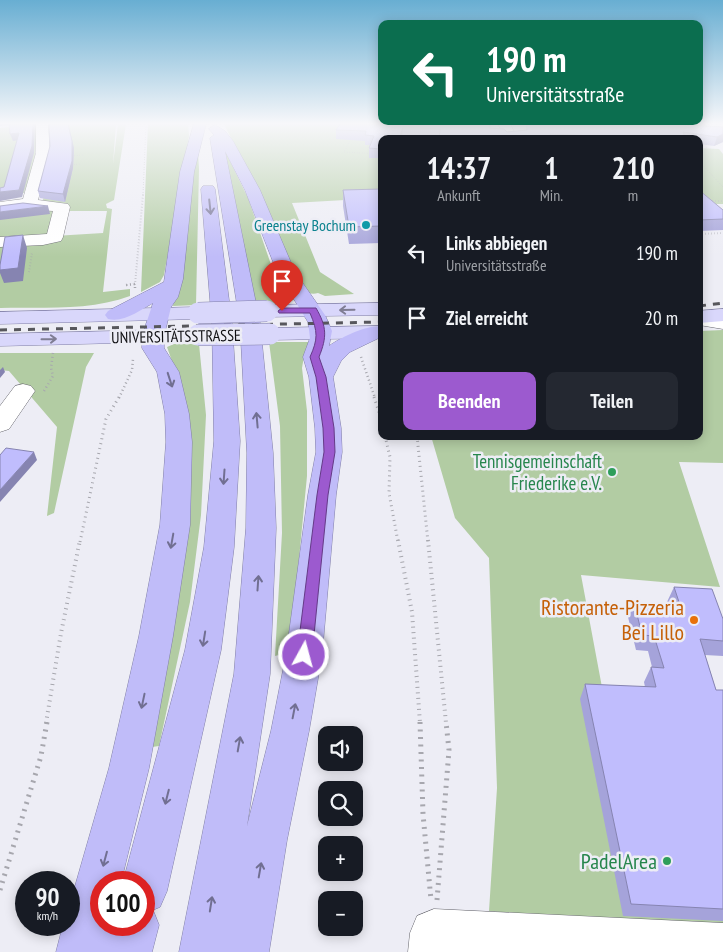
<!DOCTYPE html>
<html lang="de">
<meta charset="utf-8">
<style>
:root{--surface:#171b24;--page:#242831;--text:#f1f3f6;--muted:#9ea1a6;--accent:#9c5acf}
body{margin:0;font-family:"PT Sans Narrow",sans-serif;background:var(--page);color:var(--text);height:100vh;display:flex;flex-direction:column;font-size:19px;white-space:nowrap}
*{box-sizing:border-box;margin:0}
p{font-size:16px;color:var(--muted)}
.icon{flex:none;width:28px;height:28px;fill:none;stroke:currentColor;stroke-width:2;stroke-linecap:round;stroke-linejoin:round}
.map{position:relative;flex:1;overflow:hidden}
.details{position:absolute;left:378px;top:135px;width:325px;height:305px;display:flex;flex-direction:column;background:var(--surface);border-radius:10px;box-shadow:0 2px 12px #0003}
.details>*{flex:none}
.banner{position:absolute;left:378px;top:20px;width:325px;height:105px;border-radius:10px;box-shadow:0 2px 12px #0003;background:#0b6e4f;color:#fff;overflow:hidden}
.fabs{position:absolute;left:318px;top:726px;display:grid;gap:10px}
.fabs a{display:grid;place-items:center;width:45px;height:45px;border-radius:10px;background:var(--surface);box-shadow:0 2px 12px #0003;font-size:25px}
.speed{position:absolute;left:15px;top:871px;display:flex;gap:10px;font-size:25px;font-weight:700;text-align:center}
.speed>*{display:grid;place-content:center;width:65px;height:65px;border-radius:50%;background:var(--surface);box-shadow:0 2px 12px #0003;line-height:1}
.speed small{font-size:12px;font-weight:400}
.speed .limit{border:8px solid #d22;background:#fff;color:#111}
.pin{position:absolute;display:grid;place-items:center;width:42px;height:42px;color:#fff;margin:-51px -21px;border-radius:50% 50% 50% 0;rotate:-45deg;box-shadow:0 0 5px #0007}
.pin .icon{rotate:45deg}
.me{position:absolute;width:55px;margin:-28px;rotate:7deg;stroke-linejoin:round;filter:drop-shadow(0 0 4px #0008)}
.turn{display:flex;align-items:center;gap:18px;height:105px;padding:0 25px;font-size:22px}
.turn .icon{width:65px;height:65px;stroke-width:2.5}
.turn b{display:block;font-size:35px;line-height:42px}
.eta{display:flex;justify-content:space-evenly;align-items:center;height:85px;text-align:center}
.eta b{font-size:30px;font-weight:700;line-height:35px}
.button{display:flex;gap:10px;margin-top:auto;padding:10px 25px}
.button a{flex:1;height:58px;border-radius:10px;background:var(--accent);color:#fff;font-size:20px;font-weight:700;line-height:58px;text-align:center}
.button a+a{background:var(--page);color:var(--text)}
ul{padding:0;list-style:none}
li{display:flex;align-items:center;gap:15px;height:65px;padding:0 25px}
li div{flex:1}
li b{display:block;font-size:19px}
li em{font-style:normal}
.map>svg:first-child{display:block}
</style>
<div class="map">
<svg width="723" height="952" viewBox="0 0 723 952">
<rect width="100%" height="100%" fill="#ededf5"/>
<path fill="#b2cca3" d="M31,124H37L35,160L24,193L0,196V128Z
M47,124H116L113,164L118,124H126L114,200L106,204L107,208L112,209L103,292L130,289V296C90,311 43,307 0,308V210L56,208L54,236L103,233L107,211H68L42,203L44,196H37L48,152Z
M148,124H188L189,136L164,275L160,282L141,292Z
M224,124H454L451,139H381V198L292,203L320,272L354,294L325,296L318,293C308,296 303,289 296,281L255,186Z
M223,147L248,198L275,276L296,299L289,302L288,304H251Z
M699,148L719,149L723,154V204H710L699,195Z
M198,152L199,169L196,305L173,306L187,202Z
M723,330V463L679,462L720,587L581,575L604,698L723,704V931L489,911L497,788L489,558L455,518L431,436H699V331Z
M269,342H312L304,356L302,368L307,411V476L290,652L275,656L282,533L280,426Z
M174,344H199L206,415L201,515L190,602L159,746L145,748L173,364L167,347Z
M0,353H94L86,367L54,513L47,516L57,427L9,371L0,370Z"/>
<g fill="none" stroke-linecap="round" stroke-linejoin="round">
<defs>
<path id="minor" d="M36,124H48L50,153L38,200L68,204L70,207L63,237L61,241L43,245L0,247V237L47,234L53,211L25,209L0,212V202L23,199L36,153Z
M498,124H510L518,139H506Z
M699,313L723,317V329L699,325Z
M23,384L31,386L35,391L9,429L0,432V406L15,386Z
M434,909L723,923V952H408L410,933L417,916Z"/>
<path id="major" d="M381,303V315L267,317L260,315L257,311L260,307L267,305Z
M198,307L205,309L208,313L205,317L198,319L0,324V312Z
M723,309V321L699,323V311Z
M381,326V338L270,340L263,338L259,334L263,330L270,328Z
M198,329L206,330L209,335L206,340L198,341L0,346V334Z"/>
<path id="highway" d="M194,124H206L194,172L183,279L178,297L171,307L164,336V348L179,372L189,414L192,442L190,525L173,636L149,768L121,882H101V925H111L108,935L111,925H144V882H123L185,650L204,547L214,441L212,324L201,189L203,186H213L215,189L232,324L240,441L234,547L221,650L167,891L160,907L153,910L159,925L152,952H56L63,925H69V907L109,768L139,636L160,525L166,442L165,414L157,372L142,348V336L153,303C140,310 124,323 108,319L105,315L108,311L164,282L180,172Z
M215,125L225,131L233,141L260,190L295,272L325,315L332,331L329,346C340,338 368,324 381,327V337L350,352L341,361L333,377L341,428L342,452L336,495L322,655L309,731L287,840L269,952H179L234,674L246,528L247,453L240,323L210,138L214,135L209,129ZM225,151L245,190L277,272L308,322L310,338L303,357L309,377L315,428L316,452L308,495L286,655L271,731L247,826L270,674L276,528L273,453L260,323Z"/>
</defs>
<use href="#minor" stroke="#65656c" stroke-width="1"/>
<use href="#major" stroke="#8280a8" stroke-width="1"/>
<use href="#highway" stroke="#8280a8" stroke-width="1"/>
<path stroke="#a7a7ae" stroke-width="1" stroke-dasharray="0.5 2" stroke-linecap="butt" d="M352,137L344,152L381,154
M72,156L83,155
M699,161L723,187
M699,161L707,147
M69,165L81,164
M143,195L146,124"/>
<path stroke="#a7a7ae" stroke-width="2" stroke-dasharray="0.5 2.5" stroke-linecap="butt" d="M709,201H723
M699,234L723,233
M29,272L32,253
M127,285L135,284
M135,285L143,194"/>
<path stroke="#a7a7ae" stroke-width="2.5" stroke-dasharray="1 3" stroke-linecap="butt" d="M126,285L135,284
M135,288V284
M361,357L375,398
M44,391L53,376L51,368L53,353
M119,398L132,370L133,359"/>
<path stroke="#a7a7ae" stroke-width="3" stroke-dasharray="1 4" stroke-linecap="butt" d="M374,397L381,418
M385,436L390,457L389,493L398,542
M417,436L428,542
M80,542L106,419L119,397"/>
<path stroke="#a7a7ae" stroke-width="4" stroke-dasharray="1 4.5" stroke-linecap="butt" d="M398,540L412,612L420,723
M428,540L446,723
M46,723L61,633L80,540"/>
<path stroke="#a7a7ae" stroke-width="5" stroke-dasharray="2 5.5" stroke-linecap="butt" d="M420,722L423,814L431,900
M0,890L41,756L47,722
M437,900L449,750L446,722"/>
<use href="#minor" fill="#fff" fill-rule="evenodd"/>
<use href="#major" fill="#d9d7fb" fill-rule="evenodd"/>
<use href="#highway" fill="#c0bcf9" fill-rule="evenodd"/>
<path stroke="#57575c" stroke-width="3" stroke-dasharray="7 7" stroke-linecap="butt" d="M699,306L723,303
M0,330L381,322"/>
<defs>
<path id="major-bridge" d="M198,313L267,311
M198,335L270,334"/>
</defs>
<use href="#major-bridge" stroke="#8280a8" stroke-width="22" stroke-linecap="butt"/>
<use href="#major-bridge" stroke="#d9d7fb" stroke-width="21"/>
</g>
<path fill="#a5a3da" d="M68,124L74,148L73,168L65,202L40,198L38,191L50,146Z
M340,124H491V128L507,132L526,130V124H665L723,127V142L714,146L699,144V139H439V138L403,137L381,139V158H369V148L370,145H365V141L336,139V130Z
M381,189V243L349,244L343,206V190Z
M699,190L723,210V230L699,231Z
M674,587L723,619V656L705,655L716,690H723V921L623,916L580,699L585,684L645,687L644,682L651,667H652L648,651L636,650L628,617L634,602L668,604L667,602Z"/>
<path fill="#8684b1" d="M0,124H10V125L0,126Z
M33,124H35L34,153L22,197L0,201V192L19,190Z
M68,124L74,148L73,168L65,202L63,194Z
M403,127L402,139H399Z
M19,133L20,140L13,141L10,134Z
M723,134V142L714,146L717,137Z
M48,206L50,214L0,220V212Z
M23,235L27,248L23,281L4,283L0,273V270Z
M3,367L5,372L0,378V370Z
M34,452L37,460L0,502V490Z"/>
<path fill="#c0bdfd" stroke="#8684b1" d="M9,124H33L32,146L19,190L0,192V188L4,187L19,133L10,134Z
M49,124H68L72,141V161L63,194L38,191L50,146Z
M340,124H490L489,128L504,129L507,132L527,130V124H665L723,127V134L717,137L683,132L686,139H659L550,134L554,139H439L440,129L403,127L399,139H381V149L369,148L374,136L365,135L366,131L336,130Z
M381,189V226L349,227L343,190Z
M699,190L723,210V219L699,220Z
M23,203L48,206L0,212V206Z
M23,235L18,268L0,270V265L5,237Z
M6,448L34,452L0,490V455Z
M674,587L712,589L723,619V641L700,639L716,690H723V909L631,904L585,684L656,687L651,667L664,668L654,636L642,635L634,602L680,605Z"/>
<defs><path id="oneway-shaft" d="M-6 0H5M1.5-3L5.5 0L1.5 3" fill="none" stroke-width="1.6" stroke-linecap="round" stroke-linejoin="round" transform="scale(1.25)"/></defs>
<g stroke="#716f92">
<use href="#oneway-shaft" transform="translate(210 207) rotate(84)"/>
<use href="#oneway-shaft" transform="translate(170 380) rotate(72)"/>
<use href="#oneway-shaft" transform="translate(257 420) rotate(-95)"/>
<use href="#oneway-shaft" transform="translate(224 477) rotate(94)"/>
<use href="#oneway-shaft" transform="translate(172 541) rotate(100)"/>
<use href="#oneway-shaft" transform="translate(258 583) rotate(-86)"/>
<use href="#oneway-shaft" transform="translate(204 639) rotate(99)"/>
<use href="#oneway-shaft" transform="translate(143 701) rotate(102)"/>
<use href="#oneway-shaft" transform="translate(294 711) rotate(-79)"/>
<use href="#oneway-shaft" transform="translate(239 744) rotate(-80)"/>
<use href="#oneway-shaft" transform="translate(167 797) rotate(104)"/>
<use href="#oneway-shaft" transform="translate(105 859) rotate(105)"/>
<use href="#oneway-shaft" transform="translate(260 870) rotate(-80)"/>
<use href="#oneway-shaft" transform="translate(211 904) rotate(-81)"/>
</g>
<g stroke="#7f7d93">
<use href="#oneway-shaft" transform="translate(347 310) rotate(179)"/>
<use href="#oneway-shaft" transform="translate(49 339) rotate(-1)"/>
</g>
<linearGradient id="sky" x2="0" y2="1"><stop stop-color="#68aed2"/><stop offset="0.48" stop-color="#f7f7fa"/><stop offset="1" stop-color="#f7f7fa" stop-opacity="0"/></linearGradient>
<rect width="723" height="257" fill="url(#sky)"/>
<path fill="#9c5acf" stroke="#653a87" d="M282,308H316C327,327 327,337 319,357L326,377L334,428L335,452L328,495L312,655L310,659L304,661L299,659L297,655L317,495L324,452L323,428L316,377L310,357C318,339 318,332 310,313H279L278,311Z"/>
<circle fill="#0f9aa8" stroke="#ededf5" stroke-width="2" cx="366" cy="225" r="5"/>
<g fill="#2e9e5b" stroke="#ededf5" stroke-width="2">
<circle cx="612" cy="472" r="5"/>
<circle cx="667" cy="861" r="5"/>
</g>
<circle fill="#e8710a" stroke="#ededf5" stroke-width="2" cx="694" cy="620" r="5"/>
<g text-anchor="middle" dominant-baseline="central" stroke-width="5" stroke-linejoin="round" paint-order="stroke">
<g font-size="16" fill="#0d838f" stroke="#ededf5" text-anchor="end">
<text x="356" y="225">Greenstay Bochum</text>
</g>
<g font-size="16" fill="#101013" stroke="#ededf5">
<text transform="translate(176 336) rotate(-1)">UNIVERSITÄTSSTRASSE</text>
</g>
<g font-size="19" fill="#27864d" stroke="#ededf5" text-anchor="end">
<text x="602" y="461">Tennisgemeinschaft<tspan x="602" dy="22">Friederike e.V.</tspan></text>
</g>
<g font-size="22" fill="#c56008" stroke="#ededf5" text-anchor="end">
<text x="684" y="607">Ristorante-Pizzeria<tspan x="684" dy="25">Bei Lillo</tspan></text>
</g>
<g font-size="22" fill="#27864d" stroke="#ededf5" text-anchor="end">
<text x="657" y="861">PadelArea</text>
</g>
</g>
</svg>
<div class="fabs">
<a><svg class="icon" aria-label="sound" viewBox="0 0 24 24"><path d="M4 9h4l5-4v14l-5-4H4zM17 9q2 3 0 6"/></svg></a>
<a><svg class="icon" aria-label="search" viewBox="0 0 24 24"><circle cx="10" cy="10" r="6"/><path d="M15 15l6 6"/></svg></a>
<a>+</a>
<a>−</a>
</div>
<div class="speed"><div>90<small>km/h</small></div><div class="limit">100</div></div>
<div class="pin" style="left:282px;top:311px;background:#d93025"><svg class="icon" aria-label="arrive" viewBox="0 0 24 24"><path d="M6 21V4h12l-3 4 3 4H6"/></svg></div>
<svg class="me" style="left:304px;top:655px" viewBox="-20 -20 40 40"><circle r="17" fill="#9c5acf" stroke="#fff" stroke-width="3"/><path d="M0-11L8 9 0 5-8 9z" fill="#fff"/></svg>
<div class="banner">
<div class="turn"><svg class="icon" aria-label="left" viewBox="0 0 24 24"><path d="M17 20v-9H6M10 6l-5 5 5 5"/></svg><div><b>190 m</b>Universitätsstraße</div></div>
</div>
<section class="details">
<div class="eta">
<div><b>14:37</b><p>Ankunft</p></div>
<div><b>1</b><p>Min.</p></div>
<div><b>210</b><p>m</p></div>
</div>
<ul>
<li><svg class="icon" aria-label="left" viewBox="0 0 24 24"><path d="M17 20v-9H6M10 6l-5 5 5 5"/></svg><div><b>Links abbiegen</b><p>Universitätsstraße</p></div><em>190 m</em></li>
<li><svg class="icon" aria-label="arrive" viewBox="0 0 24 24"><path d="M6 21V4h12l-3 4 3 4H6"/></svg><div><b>Ziel erreicht</b></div><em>20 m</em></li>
</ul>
<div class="button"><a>Beenden</a><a>Teilen</a></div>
</section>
</div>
